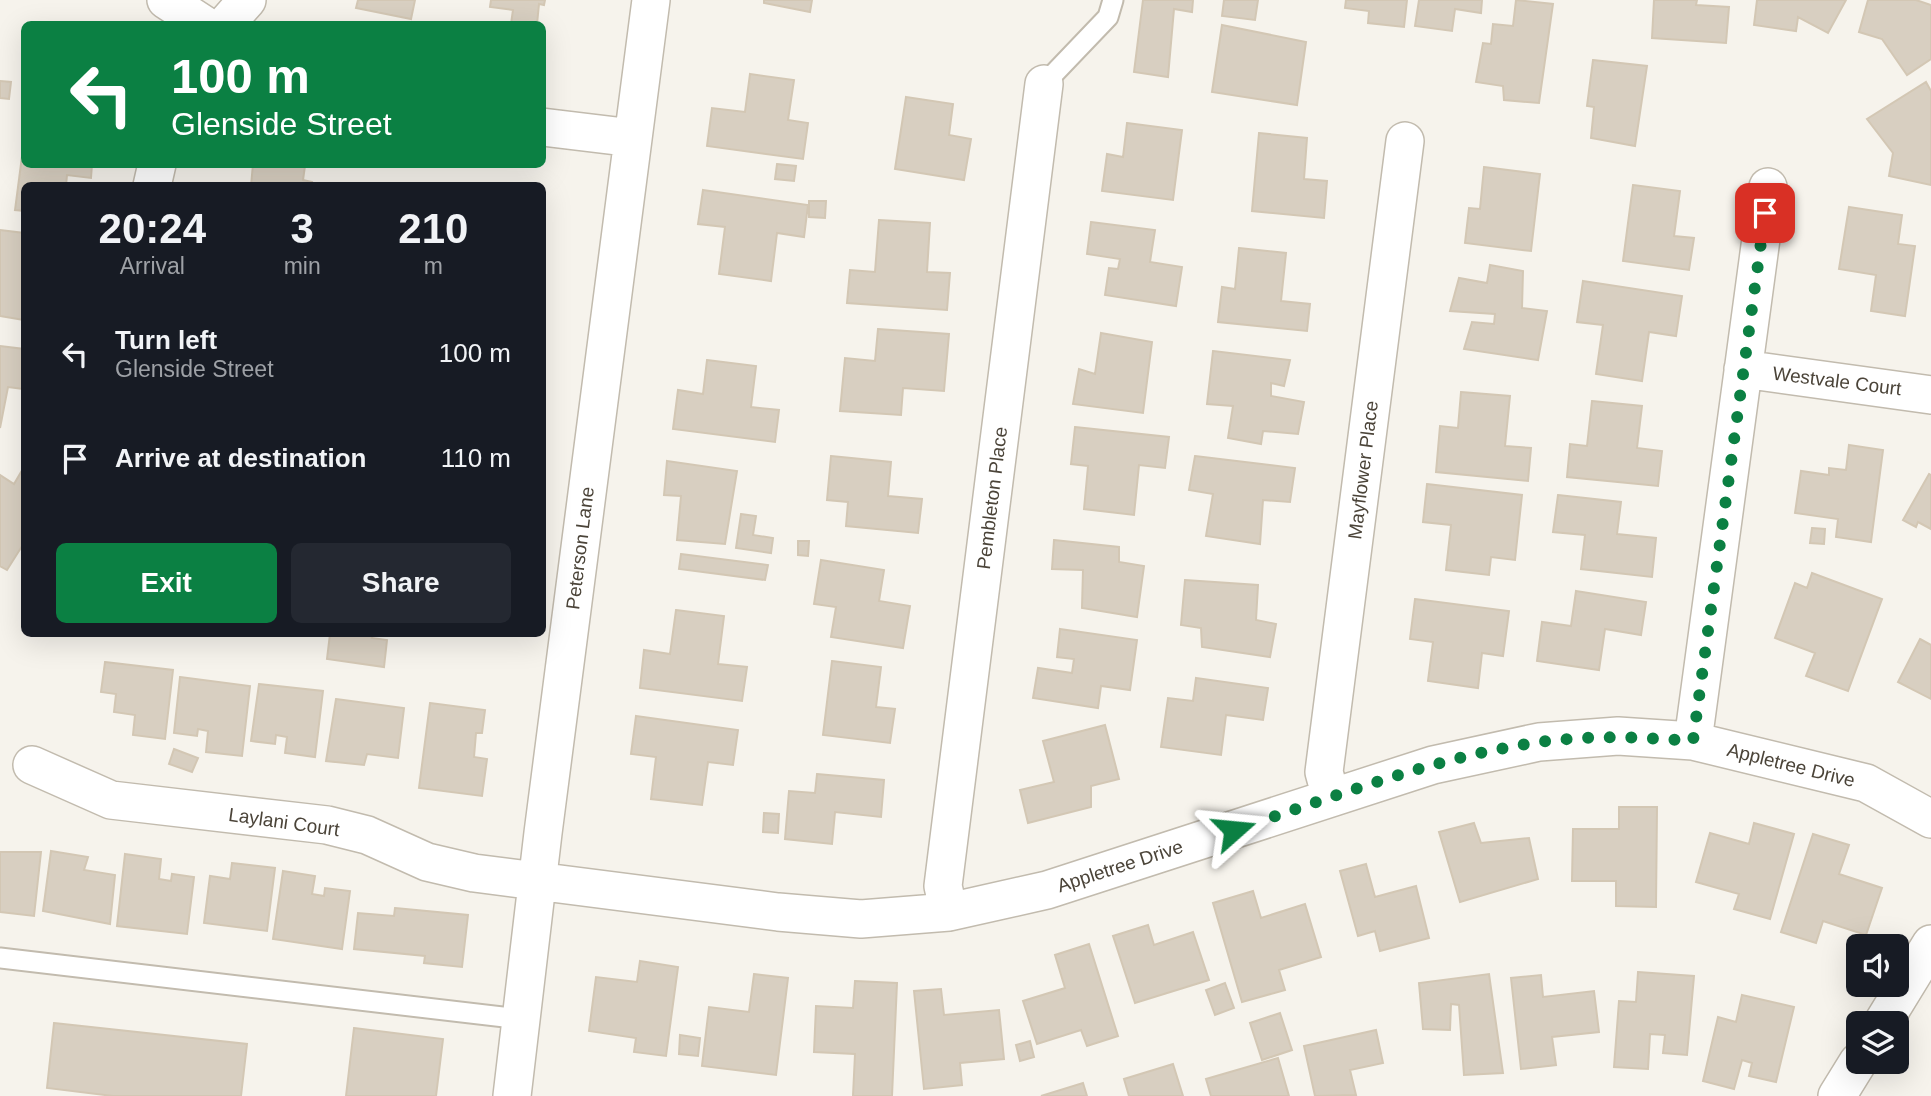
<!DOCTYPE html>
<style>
:root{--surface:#171b24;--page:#242831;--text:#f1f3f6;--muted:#9ea1a6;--accent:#0b8043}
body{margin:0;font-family:Arial,sans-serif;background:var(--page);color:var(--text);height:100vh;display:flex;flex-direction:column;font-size:26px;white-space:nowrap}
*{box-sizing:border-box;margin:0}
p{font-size:23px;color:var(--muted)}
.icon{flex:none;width:38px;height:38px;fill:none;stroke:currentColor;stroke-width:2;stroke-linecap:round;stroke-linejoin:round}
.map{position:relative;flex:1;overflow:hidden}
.drawer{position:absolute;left:21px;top:182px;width:525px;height:455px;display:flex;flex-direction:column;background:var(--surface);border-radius:10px;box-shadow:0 7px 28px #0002}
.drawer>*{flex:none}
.guide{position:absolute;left:21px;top:21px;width:525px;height:147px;border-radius:10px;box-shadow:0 7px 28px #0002;background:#0b8043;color:#fff;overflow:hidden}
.tools{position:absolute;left:1846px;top:934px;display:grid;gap:14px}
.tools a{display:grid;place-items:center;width:63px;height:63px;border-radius:10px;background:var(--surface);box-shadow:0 7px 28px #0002;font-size:35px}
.pin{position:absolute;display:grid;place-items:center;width:60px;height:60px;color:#fff;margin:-30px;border-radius:14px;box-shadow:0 4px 10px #0006}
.me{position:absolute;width:77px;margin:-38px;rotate:72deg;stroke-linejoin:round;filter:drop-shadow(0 0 5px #0008)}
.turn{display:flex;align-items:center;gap:24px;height:147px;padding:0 35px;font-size:32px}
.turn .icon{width:91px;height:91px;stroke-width:2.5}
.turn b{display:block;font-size:49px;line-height:60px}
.eta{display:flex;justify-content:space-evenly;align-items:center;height:119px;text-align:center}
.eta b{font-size:42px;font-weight:700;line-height:49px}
.cta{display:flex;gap:14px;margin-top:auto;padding:14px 35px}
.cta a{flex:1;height:80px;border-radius:10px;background:var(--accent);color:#fff;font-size:28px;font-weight:700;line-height:80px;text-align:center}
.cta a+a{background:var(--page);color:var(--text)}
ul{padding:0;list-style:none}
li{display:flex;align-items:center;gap:21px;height:105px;padding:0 35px}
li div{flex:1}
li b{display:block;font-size:26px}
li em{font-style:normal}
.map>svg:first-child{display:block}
</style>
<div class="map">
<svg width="1931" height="1096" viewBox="0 0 1931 1096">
<rect width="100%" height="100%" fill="#f6f3ec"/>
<path fill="#d8cfc1" stroke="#d3c7b4" stroke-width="2" d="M358,0H415L411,19L356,8Z
M491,0H545L544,5L539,4L537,24H511L513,10L490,7Z
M764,0H812L810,12L764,3Z
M1143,0H1193L1192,12L1174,9L1168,77L1134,72Z
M1224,0H1258L1255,20L1222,16Z
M1346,0H1407L1404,27L1368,23L1369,11L1345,8Z
M1419,0H1482L1481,13L1455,9L1452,31L1415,26Z
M1516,0L1553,4L1539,103L1504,100L1503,86L1476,82L1483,43L1491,44L1493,24L1513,26Z
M1654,0H1697L1696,5L1729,7L1726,43L1652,38Z
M1757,0H1846L1828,33L1798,17L1796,31L1754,25Z
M1868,0H1916L1931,5V59L1907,75L1882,39L1859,32Z
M1222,25L1306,42L1297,105L1212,92Z
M1593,60L1647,66L1635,146L1591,138L1594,107L1587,106Z
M750,74L794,80L788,120L808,123L803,159L707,146L712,108L745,112Z
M0,81L11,82L9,99L0,98Z
M1926,82L1931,91V185L1889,176L1893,153L1867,119Z
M906,97L953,104L949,135L971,139L964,180L895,169Z
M1127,123L1182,130L1173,200L1102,191L1107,154L1123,157Z
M1259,133L1307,138L1304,179L1327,181L1324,218L1252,211Z
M24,141V164H92L91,178L67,175L66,186H24V211L15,210Z
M253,164L305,166L303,180L312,182L311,186H251Z
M777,164L796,166L794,181L775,179Z
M1484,167L1540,174L1531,251L1465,243L1469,208L1480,209Z
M1633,185L1680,191L1674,236L1694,238L1689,270L1623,261Z
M703,190L808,205L804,237L777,233L771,281L719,274L725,227L698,224Z
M809,201H826L825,218L809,217Z
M1849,207L1902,215L1898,244L1915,246L1905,316L1871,311L1876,275L1839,269Z
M879,220L930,223L927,272L950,273L947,310L847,303L850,270L875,272Z
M1091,222L1155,230L1150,262L1182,267L1176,306L1105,295L1109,268L1118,269L1120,259L1087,254Z
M0,230L24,233V320L0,316Z
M1239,248L1286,253L1281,301L1310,304L1307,331L1218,322L1222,287L1235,289Z
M1490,265L1523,271L1522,308L1547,311L1538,360L1464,349L1472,322L1494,324L1495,314L1450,311L1459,278L1487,283Z
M1583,281L1682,296L1676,336L1649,332L1642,381L1596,374L1603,325L1577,322Z
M878,329L949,334L944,391L903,388L901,415L840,411L845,358L875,361Z
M1101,333L1152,342L1143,413L1073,404L1079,369L1095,374Z
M0,346L24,349V389L8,387L0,428Z
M1213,351L1290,360L1284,386L1271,383V396L1304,402L1298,434L1263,431L1261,444L1228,438L1233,406L1207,404Z
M707,360L756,366L751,407L779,410L775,442L673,429L678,390L703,394Z
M1461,392L1510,396L1505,446L1531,448L1528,481L1436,472L1440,426L1458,428Z
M1592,401L1642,406L1637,448L1662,451L1658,486L1567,477L1570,444L1587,446Z
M1075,427L1169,437L1165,468L1139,465L1134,515L1084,509L1088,466L1071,464Z
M1849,445L1883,450L1871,542L1836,537L1838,519L1795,513L1801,471L1829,475V468L1846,470Z
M831,456L891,462L888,496L922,499L918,533L846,526L848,502L827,500Z
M1195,456L1295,468L1290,502L1263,500L1260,544L1206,536L1213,494L1189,490Z
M667,461L737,471L725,544L677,540L681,496L664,495Z
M24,467V543L7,570L0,566V475L14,484Z
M1929,474L1931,475V529L1918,522L1916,527L1903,520Z
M1427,484L1522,495L1515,560L1491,557L1489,575L1446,570L1451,525L1423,522Z
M1558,495L1621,502L1617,534L1656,538L1652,577L1581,569L1585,535L1553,532Z
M741,514L756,516L753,535L773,538L771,553L736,548Z
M1812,528L1825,529L1824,544L1810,543Z
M1054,540L1119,547V562L1144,566L1137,617L1082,608L1083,570L1052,569Z
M798,541H809L808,556L798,555Z
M681,554L768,565L765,580L679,569Z
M821,560L884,570L879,601L910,606L903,648L831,637L836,607L814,604Z
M1812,573L1882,599L1848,691L1806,676L1815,653L1775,638L1795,583L1807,588Z
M1185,580L1258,585L1256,620L1276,624L1270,657L1202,647L1201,628L1181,625Z
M1576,591L1646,602L1641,635L1605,629L1599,670L1537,661L1542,622L1571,626Z
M1415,599L1509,611L1503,656L1482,653L1478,688L1428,681L1433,642L1410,639Z
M676,610L724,616L718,664L747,667L742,701L640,688L644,650L670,654Z
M1060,629L1137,640L1130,690L1101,686L1098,708L1033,698L1038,668L1072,673L1074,659L1057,657Z
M330,634H373L372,638L387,640L384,667L327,659Z
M1920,639L1931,645V699L1898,682Z
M832,661L881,667L876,707L895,709L890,743L823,735Z
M105,662L173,670L165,739L133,735L135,715L114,712L116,694L101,692Z
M180,677L250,686L242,756L206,752L208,731L198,729L197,736L174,733Z
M1196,678L1268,688L1263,720L1226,715L1221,755L1161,747L1168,698L1193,701Z
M259,684L323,691L315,757L285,753L287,737L276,735L275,744L251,741Z
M336,699L404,708L398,758L367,754L364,765L326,761Z
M430,703L485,710L482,733H476L474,757L487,759L482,796L419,788Z
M636,716L738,730L733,765L708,762L702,805L651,799L656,757L631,754Z
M1105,725L1119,779L1091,786V807L1028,823L1020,790L1054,782L1043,741Z
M174,749L198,758L192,772L169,764Z
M817,774L884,780L881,817L835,812L832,844L785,839L789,791L815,793Z
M1619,807H1657L1656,907L1616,906V881H1572L1573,829H1619Z
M764,813L779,814L778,833L763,832Z
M1474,823L1481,843L1529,838L1538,879L1460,902L1439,832Z
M1754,823L1794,834L1770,919L1734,909L1739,894L1696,882L1710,833L1749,844Z
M1813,834L1849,845L1839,874L1882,888L1866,935L1823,921L1816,943L1781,932Z
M51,851L88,857L84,870L115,875L110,924L43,911Z
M0,852H41L34,916L0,912Z
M125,854L161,859L159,879L171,881L172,874L194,877L187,934L117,926Z
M232,863L275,868L267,931L204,923L210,876L230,879Z
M1366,864L1375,897L1416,886L1429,938L1380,951L1375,931L1358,936L1340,871Z
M283,871L315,876L312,894L324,896L325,888L350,891L342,949L273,939Z
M1253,891L1261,918L1305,904L1321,957L1279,970L1285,990L1242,1002L1213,903Z
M395,908L468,915L462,967L424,963L425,956L354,949L358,913L394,916Z
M1148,925L1154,945L1193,932L1209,980L1135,1003L1113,936Z
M1089,944L1118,1036L1087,1046L1081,1030L1037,1044L1023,1001L1065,988L1055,955Z
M640,961L678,967L666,1056L634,1052L636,1038L589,1031L596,977L637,982Z
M1638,972L1694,976L1687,1055L1663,1053L1665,1035L1650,1034L1648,1069L1614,1067L1619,1001L1636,1002Z
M754,974L788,978L776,1075L702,1066L709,1007L749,1012Z
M1489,974L1503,1073L1464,1075L1459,1005L1451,1004L1450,1030L1423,1029L1419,983Z
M1541,975L1543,997L1594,991L1599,1032L1552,1037L1556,1065L1521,1069L1511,978Z
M855,981L897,983L892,1096H853L855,1054L814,1052L816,1006L853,1008Z
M1225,983L1234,1008L1215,1015L1206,990Z
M941,989L944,1015L999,1010L1004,1059L960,1063L962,1085L924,1089L914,991Z
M1742,995L1794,1007L1776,1082L1749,1076L1752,1063L1742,1060L1734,1089L1703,1081L1718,1017L1736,1022Z
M1280,1013L1292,1050L1262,1060L1250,1023Z
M54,1023L247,1044L241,1096H113L47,1088Z
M354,1028L443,1039L436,1096H346Z
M1376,1030L1383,1063L1350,1070L1356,1095L1315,1096L1304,1046Z
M680,1035L700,1038L698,1056L679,1054Z
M1030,1041L1034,1057L1020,1061L1016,1045Z
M1278,1058L1289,1096H1211L1206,1079Z
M1173,1064L1183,1096H1129L1124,1079Z
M1083,1083L1087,1096H1041Z"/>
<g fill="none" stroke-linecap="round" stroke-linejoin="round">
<defs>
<path id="lane" d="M1044,84L1108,17L1113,0
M0,958L521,1019"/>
<path id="street" d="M166,0L203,24
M226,24L247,0
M542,127L633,138
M152,186L157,164
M1743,369L1931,395
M1693,741L1768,187
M32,765L111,800L327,825L367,835L427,862L474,873L778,912L861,919L949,912L1047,890L1433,765L1539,742L1618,736L1693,741L1866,783L1931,819
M1331,798L1324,772L1405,141
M949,912L943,886L1044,84
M1882,1024L1931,944
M512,1096L543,833L651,0
M1837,1096L1858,1062"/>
</defs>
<use href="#lane" stroke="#c2bbae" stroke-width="23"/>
<use href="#street" stroke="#c2bbae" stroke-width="40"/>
<use href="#lane" stroke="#fff" stroke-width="19"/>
<use href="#street" stroke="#fff" stroke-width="37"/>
</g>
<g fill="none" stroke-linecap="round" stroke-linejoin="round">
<path stroke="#0b8043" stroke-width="12" stroke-dasharray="0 21.6" d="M1234,830C1334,797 1435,757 1540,742C1591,735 1642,737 1693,741L1765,213"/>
</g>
<g text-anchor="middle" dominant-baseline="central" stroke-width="7" stroke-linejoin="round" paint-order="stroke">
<g font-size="19" fill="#4b4439" stroke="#fff">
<text transform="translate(1837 381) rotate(7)">Westvale Court</text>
<text transform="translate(1363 470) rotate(-83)">Mayflower Place</text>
<text transform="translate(992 498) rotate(-83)">Pembleton Place</text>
<text transform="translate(580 548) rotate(-83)">Peterson Lane</text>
<text transform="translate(1791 765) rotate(14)">Appletree Drive</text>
<text transform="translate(284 822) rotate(8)">Laylani Court</text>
<text transform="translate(1120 866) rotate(-18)">Appletree Drive</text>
</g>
</g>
</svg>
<div class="tools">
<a><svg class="icon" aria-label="sound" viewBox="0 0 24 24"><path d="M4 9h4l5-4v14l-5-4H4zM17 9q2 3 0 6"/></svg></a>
<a><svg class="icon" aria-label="layers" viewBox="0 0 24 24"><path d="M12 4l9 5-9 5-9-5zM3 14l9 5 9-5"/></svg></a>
</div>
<div class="pin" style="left:1765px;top:213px;background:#d93025"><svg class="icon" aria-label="arrive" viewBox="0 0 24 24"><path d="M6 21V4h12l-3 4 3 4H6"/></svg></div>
<svg class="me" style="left:1234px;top:830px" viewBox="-20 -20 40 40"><path d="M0-17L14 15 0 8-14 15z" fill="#0b8043" stroke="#fff" stroke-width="4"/></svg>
<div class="guide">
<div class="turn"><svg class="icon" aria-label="left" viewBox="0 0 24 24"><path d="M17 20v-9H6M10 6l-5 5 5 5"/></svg><div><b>100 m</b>Glenside Street</div></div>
</div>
<section class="drawer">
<div class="eta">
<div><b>20:24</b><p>Arrival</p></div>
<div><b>3</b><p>min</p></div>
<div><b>210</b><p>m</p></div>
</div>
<ul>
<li><svg class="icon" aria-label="left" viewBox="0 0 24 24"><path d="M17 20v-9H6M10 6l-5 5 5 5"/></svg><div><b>Turn left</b><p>Glenside Street</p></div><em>100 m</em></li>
<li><svg class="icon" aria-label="arrive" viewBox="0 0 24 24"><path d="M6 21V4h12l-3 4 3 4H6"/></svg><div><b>Arrive at destination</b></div><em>110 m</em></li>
</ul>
<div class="cta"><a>Exit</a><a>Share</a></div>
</section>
</div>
